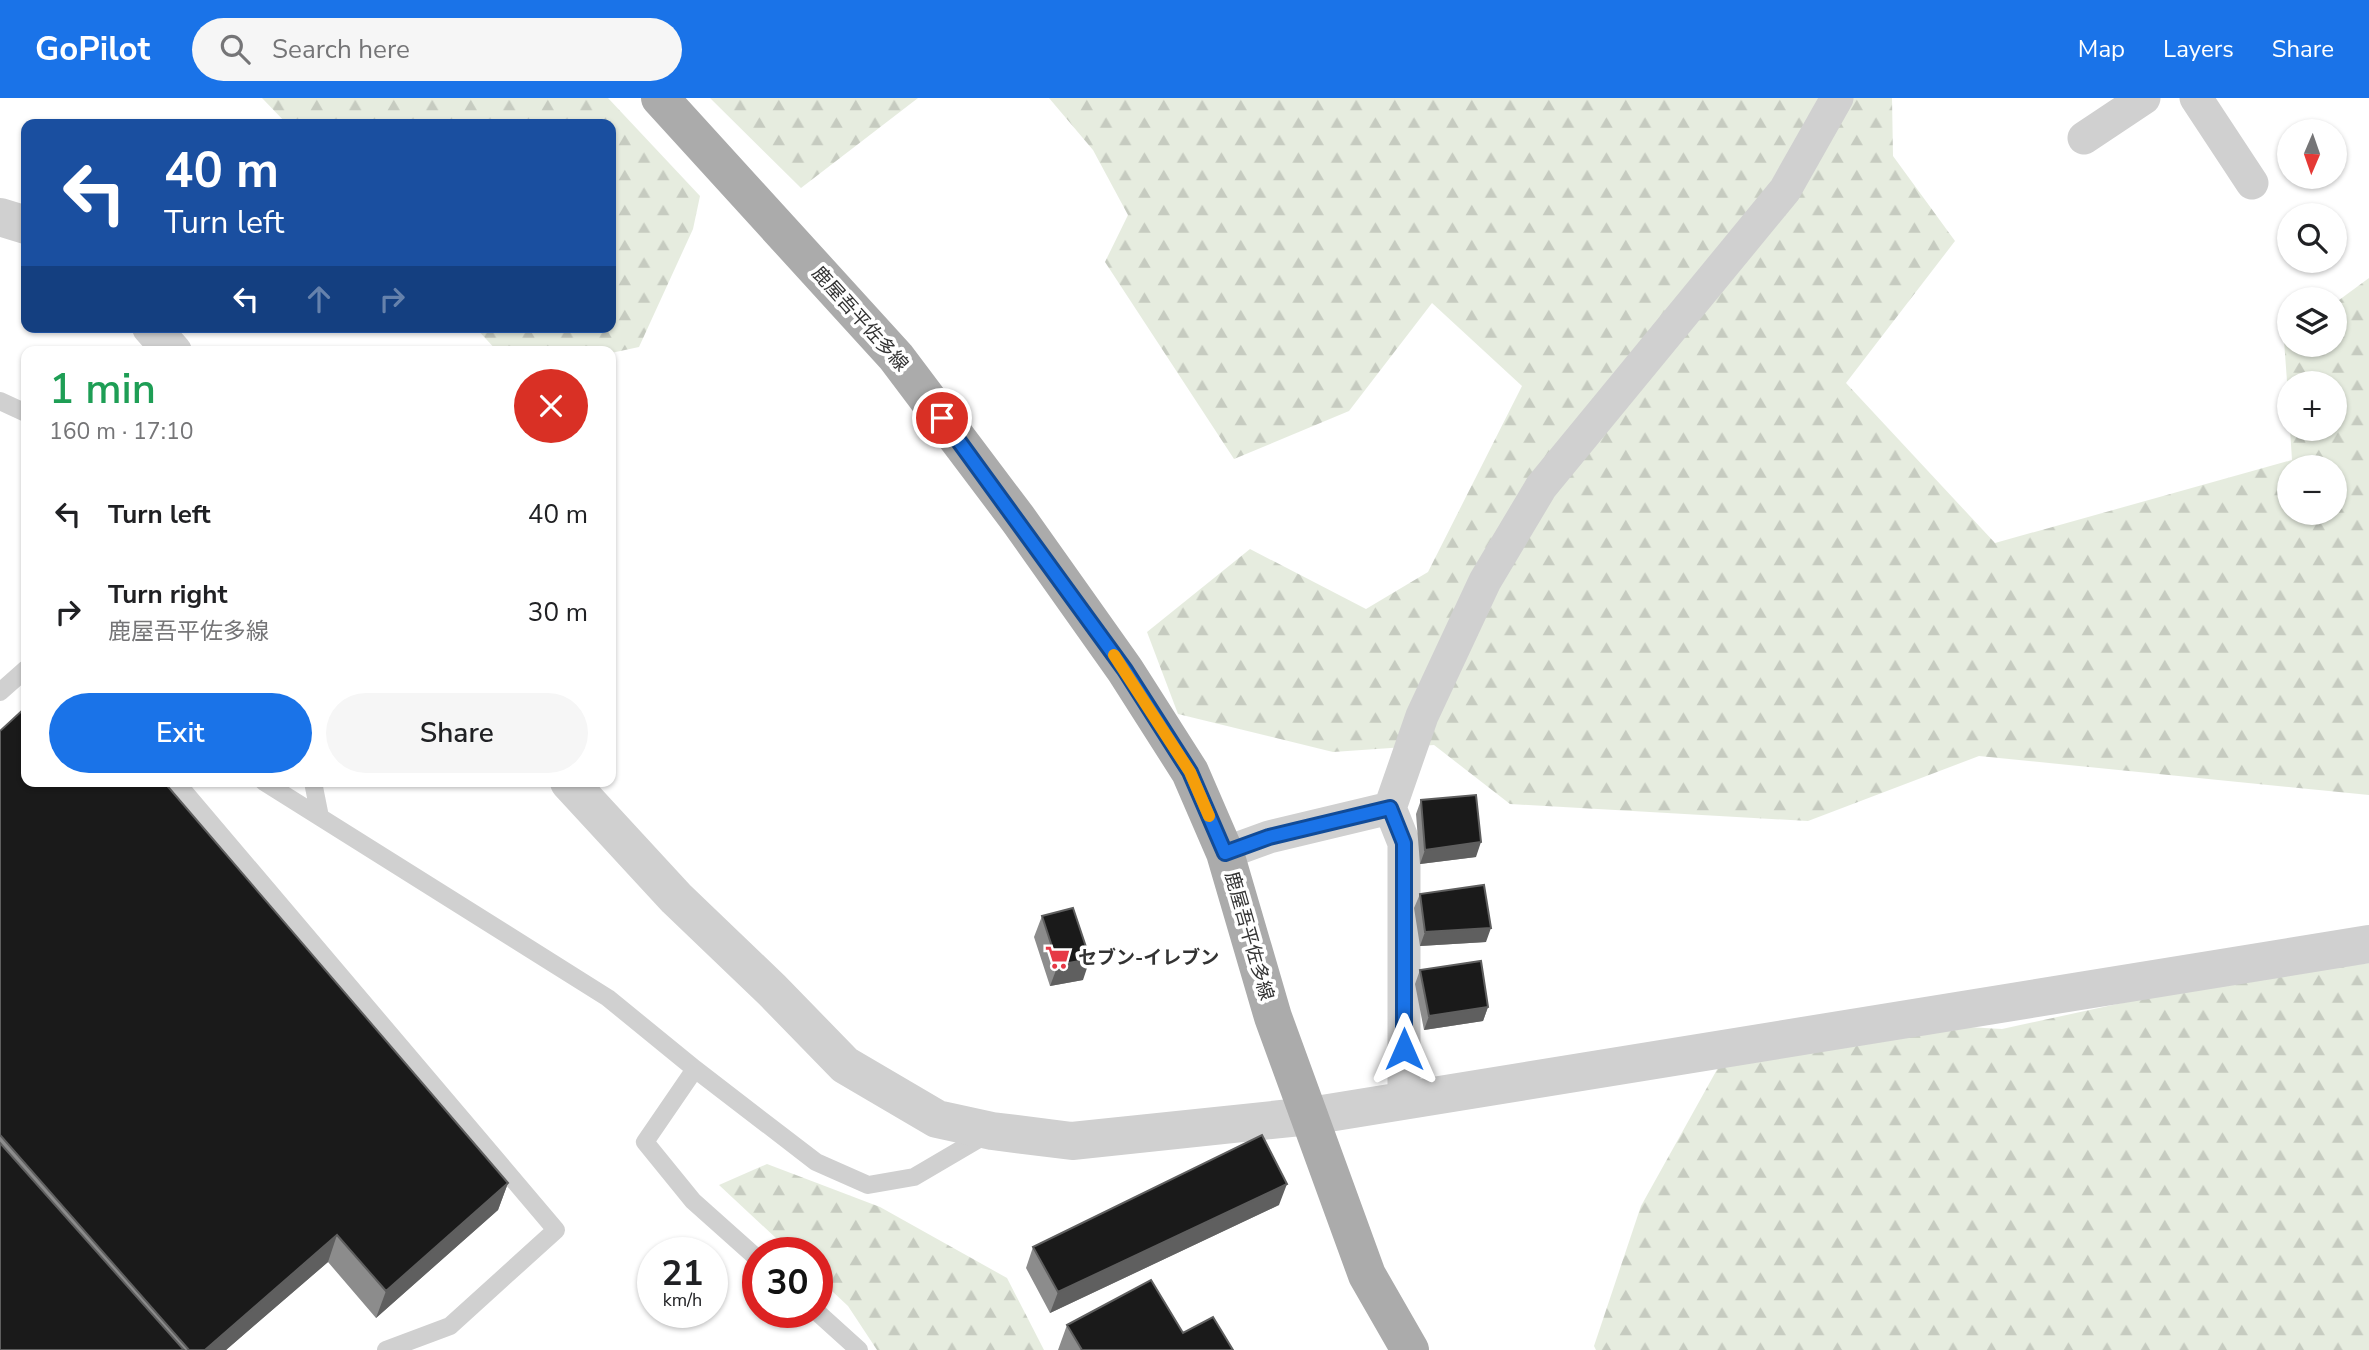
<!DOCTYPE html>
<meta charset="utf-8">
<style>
:root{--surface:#fff;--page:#f6f6f6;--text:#202124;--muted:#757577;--accent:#1a73e8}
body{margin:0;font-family:"Nunito Sans","Noto Sans JP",sans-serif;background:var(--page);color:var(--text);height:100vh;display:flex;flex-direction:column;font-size:26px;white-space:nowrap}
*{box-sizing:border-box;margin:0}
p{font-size:23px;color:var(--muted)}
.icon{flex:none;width:38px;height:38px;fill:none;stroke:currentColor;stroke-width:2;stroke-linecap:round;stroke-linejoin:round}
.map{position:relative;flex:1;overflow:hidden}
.sheet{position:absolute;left:21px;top:248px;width:595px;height:441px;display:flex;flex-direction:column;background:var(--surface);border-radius:14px;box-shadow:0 2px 5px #0004}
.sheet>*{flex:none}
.top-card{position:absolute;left:21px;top:21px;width:595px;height:214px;border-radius:14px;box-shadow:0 2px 5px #0004;background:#1a4fa0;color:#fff;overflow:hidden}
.needle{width:46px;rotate:182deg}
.controls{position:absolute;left:2277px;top:21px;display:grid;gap:14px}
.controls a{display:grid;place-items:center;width:70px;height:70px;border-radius:50%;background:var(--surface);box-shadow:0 2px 5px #0004;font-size:35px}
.speed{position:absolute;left:637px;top:1139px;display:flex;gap:14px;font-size:35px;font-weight:700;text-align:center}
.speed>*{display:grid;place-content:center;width:91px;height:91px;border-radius:50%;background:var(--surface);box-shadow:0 2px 5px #0004;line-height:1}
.speed small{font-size:18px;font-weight:400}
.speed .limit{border:10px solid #d22;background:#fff;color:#111}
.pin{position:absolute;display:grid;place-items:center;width:60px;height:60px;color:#fff;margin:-30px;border:4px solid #fff;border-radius:50%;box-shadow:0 2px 7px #0007}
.me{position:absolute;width:77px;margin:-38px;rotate:0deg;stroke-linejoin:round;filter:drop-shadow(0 0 5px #0008)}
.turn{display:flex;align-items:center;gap:24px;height:147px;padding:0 28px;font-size:32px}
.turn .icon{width:91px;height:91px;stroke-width:2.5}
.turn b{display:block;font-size:49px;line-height:60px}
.lanes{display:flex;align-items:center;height:66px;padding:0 28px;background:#0003;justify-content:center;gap:35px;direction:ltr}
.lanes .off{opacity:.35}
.round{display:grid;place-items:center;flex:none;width:74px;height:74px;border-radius:37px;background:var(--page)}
.headline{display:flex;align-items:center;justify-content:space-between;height:119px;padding:0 28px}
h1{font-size:42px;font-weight:600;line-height:52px;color:#1e9e55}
.cta{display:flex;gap:14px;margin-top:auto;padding:14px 28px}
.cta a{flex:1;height:80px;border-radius:42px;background:var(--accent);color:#fff;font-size:28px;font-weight:600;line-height:80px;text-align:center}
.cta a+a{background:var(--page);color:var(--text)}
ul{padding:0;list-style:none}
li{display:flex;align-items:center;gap:21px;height:98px;padding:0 28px}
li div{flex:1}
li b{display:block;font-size:26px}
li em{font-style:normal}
header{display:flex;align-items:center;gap:42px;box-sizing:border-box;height:98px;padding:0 35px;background:var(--accent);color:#fff}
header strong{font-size:33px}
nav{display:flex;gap:38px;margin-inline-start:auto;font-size:24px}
.search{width:490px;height:63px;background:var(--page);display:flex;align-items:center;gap:18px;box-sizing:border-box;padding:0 24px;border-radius:38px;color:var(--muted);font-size:26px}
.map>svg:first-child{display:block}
</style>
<header>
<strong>GoPilot</strong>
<div class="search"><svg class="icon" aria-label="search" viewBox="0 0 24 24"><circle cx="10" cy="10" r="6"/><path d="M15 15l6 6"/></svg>Search here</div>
<nav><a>Map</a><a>Layers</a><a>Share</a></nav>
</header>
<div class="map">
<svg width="2369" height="1252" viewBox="0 0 2369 1252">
<defs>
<pattern id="forest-firs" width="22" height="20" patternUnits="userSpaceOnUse" patternTransform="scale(1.75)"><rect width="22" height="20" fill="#e6ecdf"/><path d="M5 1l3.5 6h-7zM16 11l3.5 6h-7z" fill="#c6cbc0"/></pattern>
</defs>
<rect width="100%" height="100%" fill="#fff"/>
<path fill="url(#forest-firs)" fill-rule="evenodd" d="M262,0H608L700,98L693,131L639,249L611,255L498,254L475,229H611V26H287Z
M710,0H918L801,90Z
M1049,0H1892L1893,58L1955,143L1846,285L1995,445L2292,362L2290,331H2334V285H2289V311L2284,242L2289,239V247H2334L2335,205L2369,180V697L1979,658L1808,723L1510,706L1434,647L1333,654L1178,616L1147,534L1250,451L1366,511L1428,474L1522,288L1432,205L1349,313L1234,361L1105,164L1128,117L1093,52ZM2289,369H2334V415H2289Z
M2369,865V1252H1596L1594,1248L1641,1108L1719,968L1863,923L2002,931L2200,888Z
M767,1066L880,1109L1007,1180L1044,1252H877L848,1208L817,1179V1155H792L719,1087Z"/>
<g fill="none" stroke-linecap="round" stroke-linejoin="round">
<path stroke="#d0d0d0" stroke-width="18" d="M0,303L26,315
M0,594L26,571
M176,684L556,1132L450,1228L386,1252
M264,684L608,900L695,971L816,1064L868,1087L914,1079L989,1035
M313,684L320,719
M695,971L645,1044L693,1103L758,1161
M817,1214L859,1252"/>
<path stroke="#d0d0d0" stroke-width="33" d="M2196,0L2252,85
M2084,40L2144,0
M1390,710L1404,745V1002
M1225,755L1269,739L1390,710L1422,618L1485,483L1541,389L1785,92L1837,0"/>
<path stroke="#d0d0d0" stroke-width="38" d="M0,119L26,127
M151,229L173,254
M569,684L676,800L772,892L845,967L937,1021L992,1033L1072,1043L1310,1018L2369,846"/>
<path stroke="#ababab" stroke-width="38" d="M660,0L896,259L1018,421L1125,572L1190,674L1225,755L1273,919L1367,1177L1410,1252"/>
</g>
<path fill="#8c8c8c" d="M0,633L508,1085L498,1112L376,1220L328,1164L226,1252H0Z
M1421,702L1476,759L1420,766L1416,716Z
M1420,796L1486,844L1420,848L1414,810Z
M1042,818L1083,882L1050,888L1034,839Z
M1420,872L1488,909L1483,923L1424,932L1415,886Z
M1279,1107L1050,1215L1026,1170L1033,1149Z
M1067,1227L1183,1235L1233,1252H1058Z"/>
<path fill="#5f5f5f" d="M1481,744L1476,759L1420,766L1425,752Z
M1491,830L1486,844L1420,848L1425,834Z
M1090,861L1083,882L1050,888L1058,867Z
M1488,909L1483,923L1424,932L1429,918Z
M508,1085L498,1112L376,1220L386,1193Z
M1287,1086L1279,1107L1050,1215L1058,1194Z
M337,1137L328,1164L226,1252H205Z"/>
<path fill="#1a1a1a" stroke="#5f5f5f" stroke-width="2" d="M26,609V684H164L508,1085L386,1193L337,1137L205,1252H189L0,1037V633Z
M1476,697L1481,744L1425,752L1421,702Z
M1484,787L1491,830L1425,834L1420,796Z
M1073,810L1090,861L1058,867L1042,818Z
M1481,863L1488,909L1429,918L1420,872Z
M1262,1037L1287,1086L1058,1194L1033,1149Z
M0,1045L184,1252H0Z
M1151,1182L1183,1235L1213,1219L1233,1252H1082L1067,1227Z"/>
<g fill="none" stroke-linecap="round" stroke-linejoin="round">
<defs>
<path id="route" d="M942,320L1125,572L1190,674L1225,755L1269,739L1390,710L1404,745V951"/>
</defs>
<use href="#route" stroke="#114b97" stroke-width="18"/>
<use href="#route" stroke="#1a73e8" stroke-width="12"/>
<path stroke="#f59e0b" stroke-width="12" d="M1114,557L1190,674L1209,718"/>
</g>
<defs>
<symbol id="supermarket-bare" viewBox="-9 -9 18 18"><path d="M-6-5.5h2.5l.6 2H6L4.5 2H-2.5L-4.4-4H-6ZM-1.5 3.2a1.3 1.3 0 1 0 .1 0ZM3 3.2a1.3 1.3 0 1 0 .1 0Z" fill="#e63946" stroke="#fff" stroke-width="2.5" paint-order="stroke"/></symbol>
</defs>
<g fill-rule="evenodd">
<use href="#supermarket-bare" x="1040" y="842" width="35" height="35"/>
</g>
<g text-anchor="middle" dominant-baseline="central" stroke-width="7" stroke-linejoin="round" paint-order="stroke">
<g font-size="19" fill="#333" stroke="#fff">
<text transform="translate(860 221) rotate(48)">鹿屋吾平佐多線</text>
<text transform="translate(1249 838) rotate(74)">鹿屋吾平佐多線</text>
</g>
<g font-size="19" font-weight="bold" fill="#333" stroke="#fff" text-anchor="start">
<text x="1078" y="860">セブン-イレブン</text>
</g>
</g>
</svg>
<div class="controls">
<a><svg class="needle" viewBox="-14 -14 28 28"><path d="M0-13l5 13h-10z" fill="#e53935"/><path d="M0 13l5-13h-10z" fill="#757577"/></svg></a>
<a><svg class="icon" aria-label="search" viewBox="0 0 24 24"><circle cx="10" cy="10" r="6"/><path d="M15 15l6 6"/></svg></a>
<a><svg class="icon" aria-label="layers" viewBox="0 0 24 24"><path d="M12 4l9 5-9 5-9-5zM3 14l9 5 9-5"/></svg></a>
<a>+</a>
<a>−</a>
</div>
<div class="speed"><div>21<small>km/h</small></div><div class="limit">30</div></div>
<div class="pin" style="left:942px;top:320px;background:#d93025"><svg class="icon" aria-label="arrive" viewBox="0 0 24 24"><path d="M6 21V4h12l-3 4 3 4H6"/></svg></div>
<svg class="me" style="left:1404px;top:951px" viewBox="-20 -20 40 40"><path d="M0-17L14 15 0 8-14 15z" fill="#1a73e8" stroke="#fff" stroke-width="4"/></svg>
<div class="top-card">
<div class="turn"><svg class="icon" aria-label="left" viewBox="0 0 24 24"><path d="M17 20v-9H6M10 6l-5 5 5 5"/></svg><div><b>40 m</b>Turn left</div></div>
<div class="lanes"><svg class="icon" aria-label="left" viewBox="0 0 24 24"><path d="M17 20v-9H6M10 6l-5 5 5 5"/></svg><svg class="icon off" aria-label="ahead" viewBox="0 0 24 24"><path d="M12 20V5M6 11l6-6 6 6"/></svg><svg class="icon off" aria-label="right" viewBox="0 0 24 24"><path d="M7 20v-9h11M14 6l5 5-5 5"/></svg></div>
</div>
<section class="sheet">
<div class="headline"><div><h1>1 min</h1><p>160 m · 17:10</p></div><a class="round" style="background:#d93025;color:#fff"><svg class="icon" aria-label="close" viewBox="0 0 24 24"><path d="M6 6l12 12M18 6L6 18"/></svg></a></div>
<ul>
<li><svg class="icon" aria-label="left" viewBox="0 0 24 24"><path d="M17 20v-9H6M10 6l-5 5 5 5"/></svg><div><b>Turn left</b></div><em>40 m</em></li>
<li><svg class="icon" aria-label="right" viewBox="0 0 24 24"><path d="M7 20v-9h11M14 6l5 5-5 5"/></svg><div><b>Turn right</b><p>鹿屋吾平佐多線</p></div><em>30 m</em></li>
</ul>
<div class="cta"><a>Exit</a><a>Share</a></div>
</section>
</div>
